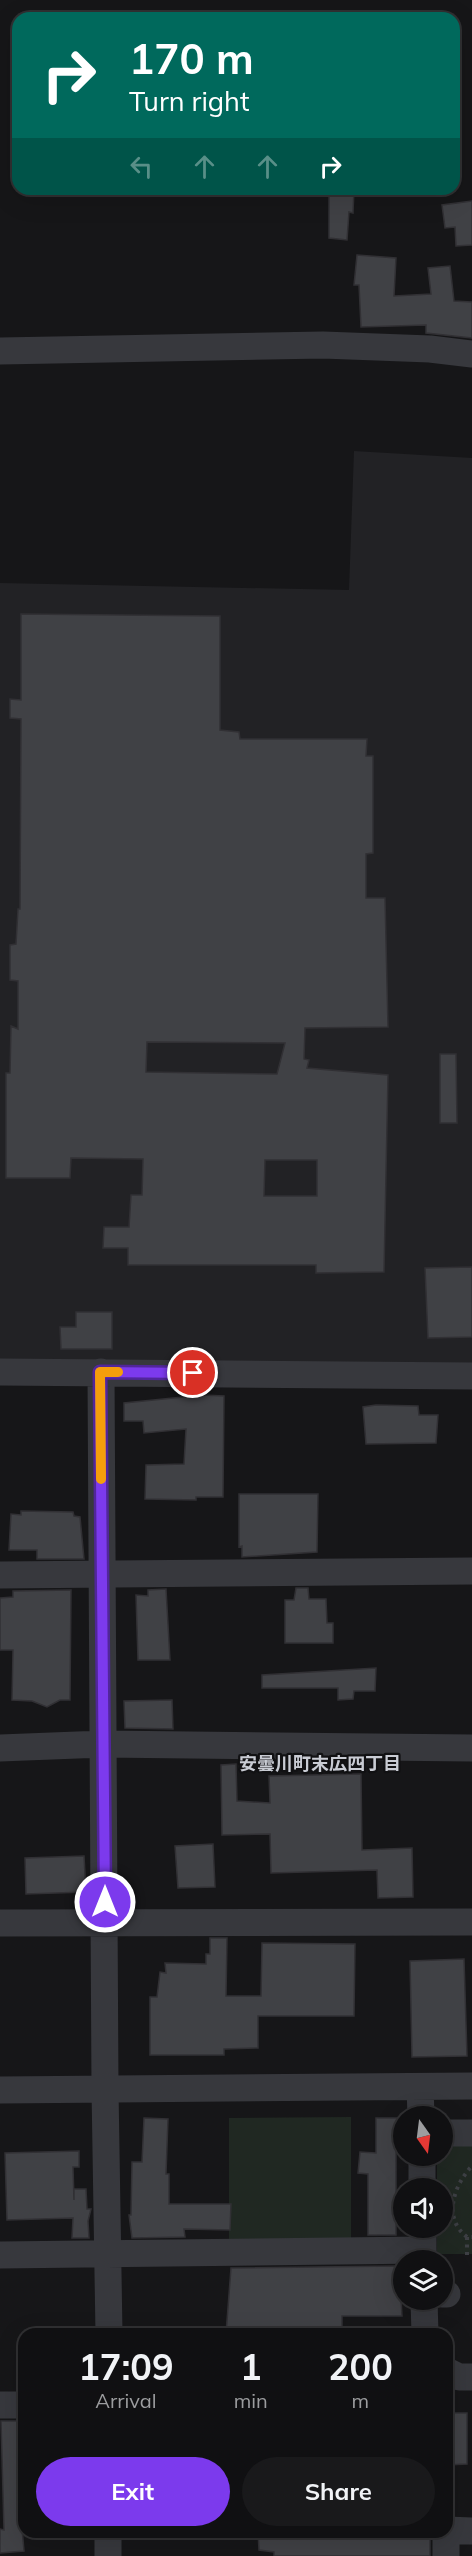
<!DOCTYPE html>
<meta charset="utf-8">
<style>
:root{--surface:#101012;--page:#19191b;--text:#f1f3f6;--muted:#9c9d9f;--line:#303032;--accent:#7c3aed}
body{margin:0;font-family:Mulish,"Noto Sans JP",sans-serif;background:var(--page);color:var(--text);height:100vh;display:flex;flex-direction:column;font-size:22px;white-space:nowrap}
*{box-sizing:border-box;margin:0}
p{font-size:20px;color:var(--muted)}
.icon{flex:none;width:33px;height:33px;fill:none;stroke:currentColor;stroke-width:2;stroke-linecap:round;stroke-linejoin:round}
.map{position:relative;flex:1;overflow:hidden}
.sheet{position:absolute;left:18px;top:2328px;width:435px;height:210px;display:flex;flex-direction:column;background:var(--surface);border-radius:18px;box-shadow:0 6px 24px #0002,0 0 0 2px var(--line)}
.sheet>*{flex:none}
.guide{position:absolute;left:12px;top:12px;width:448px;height:183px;border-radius:18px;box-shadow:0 6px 24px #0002,0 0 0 2px var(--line);background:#00695c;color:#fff;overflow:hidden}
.needle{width:39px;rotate:166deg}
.buttons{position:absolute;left:393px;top:2106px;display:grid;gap:12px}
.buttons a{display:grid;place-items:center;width:60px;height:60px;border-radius:50%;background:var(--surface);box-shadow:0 6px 24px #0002,0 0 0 2px var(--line);font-size:30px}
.pin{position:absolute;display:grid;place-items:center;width:51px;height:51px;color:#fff;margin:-26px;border:3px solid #fff;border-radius:50%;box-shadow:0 2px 6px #0007}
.me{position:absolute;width:66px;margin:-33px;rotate:0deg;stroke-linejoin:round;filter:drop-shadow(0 0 4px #0008)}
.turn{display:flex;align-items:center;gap:21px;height:126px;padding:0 18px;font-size:27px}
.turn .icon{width:78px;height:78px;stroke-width:2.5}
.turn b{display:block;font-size:42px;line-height:51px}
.lanes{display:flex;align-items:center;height:57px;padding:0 18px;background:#0003;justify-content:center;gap:30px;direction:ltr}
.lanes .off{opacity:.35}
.eta{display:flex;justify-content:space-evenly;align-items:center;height:102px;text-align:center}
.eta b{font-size:36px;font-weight:700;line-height:42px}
.button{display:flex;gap:12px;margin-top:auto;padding:12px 18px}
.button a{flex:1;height:69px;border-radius:36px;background:var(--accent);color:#fff;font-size:24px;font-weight:700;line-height:69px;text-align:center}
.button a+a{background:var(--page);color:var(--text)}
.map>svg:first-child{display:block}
</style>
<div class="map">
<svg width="472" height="2556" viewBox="0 0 472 2556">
<rect width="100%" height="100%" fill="#161618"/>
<path fill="#222225" d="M354,451L472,458V1365L0,1363V583L349,590Z"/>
<path fill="#202822" d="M351,2117V2244H229V2118Z
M443,2146H472V2254H437V2228H442V2188H437V2156H442Z"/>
<path fill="#404145" stroke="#313034" stroke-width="1.5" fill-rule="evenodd" d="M329,189H354L353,213L349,212L347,240L329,238Z
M472,201V245L456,246L455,227L445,228L442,205Z
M357,255L396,258L394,296L431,294L428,268L450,266L454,301L472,302V338L426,333V325L361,327L359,285H354Z
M21,614L220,616V730L239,732L240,739H367L366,756H373V853L366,854V898H385L388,1027L305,1028L304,1059L309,1060L307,1068L388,1075L384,1272L316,1273V1265H128V1248H103L104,1227H129L131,1195H142L143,1159L71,1158L70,1178H6V1073H10L11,1026L18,1029V981L10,980V945L16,944L18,909H20L21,719L10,718V699L21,700ZM147,1042L285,1043L277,1074L146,1072ZM265,1160H317V1196H264Z
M440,1054H456L457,1123H440Z
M472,1267V1337L428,1338L425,1268Z
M76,1312H112V1349H61L60,1327H76Z
M203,1395L224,1396L223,1497H196V1500L145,1499L146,1465L184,1464L186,1429L144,1433L143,1421H124V1403Z
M376,1405L418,1406L419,1415H438L436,1443L366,1444L363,1407Z
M239,1494H318L317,1552L242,1557V1546L239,1547Z
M21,1511L73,1512L74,1516L80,1517L84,1559H37V1550H9L11,1514L21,1515Z
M296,1588H308L309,1599H326L327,1623H333V1643H285V1600H294Z
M166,1589L170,1660H138L136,1595L148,1596V1590Z
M71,1590L70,1700H60L47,1707L32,1701L12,1700L13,1650H0V1598L13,1597V1591Z
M376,1668L375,1691H354L353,1699L338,1700V1688H262V1675Z
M172,1700L173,1729L125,1728L124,1701Z
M236,1764L237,1801L270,1803L269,1776L361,1774L362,1850L412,1848L413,1897L378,1898L377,1870L271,1873L270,1834L222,1835L221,1765Z
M213,1844L215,1887L178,1888L175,1846Z
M84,1856L86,1892L26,1894L25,1858Z
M210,1938H227L226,1996H261L262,1943L355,1944L354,2016H258V2048L224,2049V2055H150V1997H157L160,1972L166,1973L165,1963L206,1964V1954H210Z
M464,1959L467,2056L412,2057L410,1961Z
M144,2118L168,2119L166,2174H169V2204H231L230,2230L184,2229L185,2237L132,2238L129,2215H131L132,2162H142Z
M376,2118H400V2148H396V2235H368V2174L358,2173L360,2152L376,2153Z
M79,2151V2167H73L74,2200V2189H86L87,2209H91L88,2221L89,2238H72L73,2218L7,2220L5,2153Z
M399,2266L402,2316H342V2334H226L231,2268Z
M447,2413H467V2464L447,2465Z
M1,2421H24V2516H21L24,2551L0,2553V2529L4,2530Z
M258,2532H430V2556H274V2552L259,2550Z"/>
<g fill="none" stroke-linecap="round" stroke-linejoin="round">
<path stroke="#3d3f44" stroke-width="4" stroke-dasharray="3 4.5" stroke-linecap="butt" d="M467,2237C442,2218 454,2185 472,2166
M467,2255V2237H472"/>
<path stroke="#37383d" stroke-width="27" d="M0,351L323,345L430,349L472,354
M0,1372L472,1376
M101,1372L105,2089L109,2334
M0,1575L472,1571
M0,1748L103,1744L472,1748
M0,1923L472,1922
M420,2087L421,2116
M0,2090L472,2086
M442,2133H472
M422,2156V2188
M423,2228V2260
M0,2255L423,2250
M442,2294H447
M424,2300L425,2334
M447,2371L459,2377H472
M0,2405H24
M447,2530L472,2531
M108,2556V2532
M446,2556V2532"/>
</g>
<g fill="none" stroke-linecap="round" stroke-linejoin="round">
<defs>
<path id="route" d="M105,1902L100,1372L193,1373"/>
</defs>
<use href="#route" stroke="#51269a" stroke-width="15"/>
<use href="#route" stroke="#7c3aed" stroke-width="10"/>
<path stroke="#f59e0b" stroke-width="10" d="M101,1479L100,1372H118"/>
</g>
<g text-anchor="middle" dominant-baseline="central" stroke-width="4.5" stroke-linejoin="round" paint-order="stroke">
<g font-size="18" font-weight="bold" fill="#c9ccd4" stroke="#111113">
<text x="320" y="1763">安曇川町末広四丁目</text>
</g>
</g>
</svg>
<div class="buttons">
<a><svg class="needle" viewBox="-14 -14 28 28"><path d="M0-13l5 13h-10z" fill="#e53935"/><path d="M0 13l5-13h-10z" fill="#9c9d9f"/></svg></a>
<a><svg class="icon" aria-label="sound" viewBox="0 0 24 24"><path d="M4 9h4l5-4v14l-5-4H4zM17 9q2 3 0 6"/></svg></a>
<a><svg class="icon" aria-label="layers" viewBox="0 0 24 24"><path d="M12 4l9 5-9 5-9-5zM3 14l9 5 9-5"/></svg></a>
</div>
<div class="pin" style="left:193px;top:1373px;background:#d93025"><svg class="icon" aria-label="arrive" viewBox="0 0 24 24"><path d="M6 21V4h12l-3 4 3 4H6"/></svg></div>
<svg class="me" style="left:105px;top:1902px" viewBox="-20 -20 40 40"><circle r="17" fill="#7c3aed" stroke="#fff" stroke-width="3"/><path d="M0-11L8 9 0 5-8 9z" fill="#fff"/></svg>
<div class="guide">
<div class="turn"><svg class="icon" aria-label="right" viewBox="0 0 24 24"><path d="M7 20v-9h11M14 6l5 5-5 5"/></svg><div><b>170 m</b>Turn right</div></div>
<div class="lanes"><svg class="icon off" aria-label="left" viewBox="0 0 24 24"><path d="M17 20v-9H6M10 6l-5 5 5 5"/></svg><svg class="icon off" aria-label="ahead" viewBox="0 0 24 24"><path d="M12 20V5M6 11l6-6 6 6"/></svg><svg class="icon off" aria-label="ahead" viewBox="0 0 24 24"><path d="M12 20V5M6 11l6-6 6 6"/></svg><svg class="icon" aria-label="right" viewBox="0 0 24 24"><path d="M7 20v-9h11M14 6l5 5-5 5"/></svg></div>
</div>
<section class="sheet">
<div class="eta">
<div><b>17:09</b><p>Arrival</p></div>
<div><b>1</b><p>min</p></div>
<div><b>200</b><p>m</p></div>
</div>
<div class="button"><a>Exit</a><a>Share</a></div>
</section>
</div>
